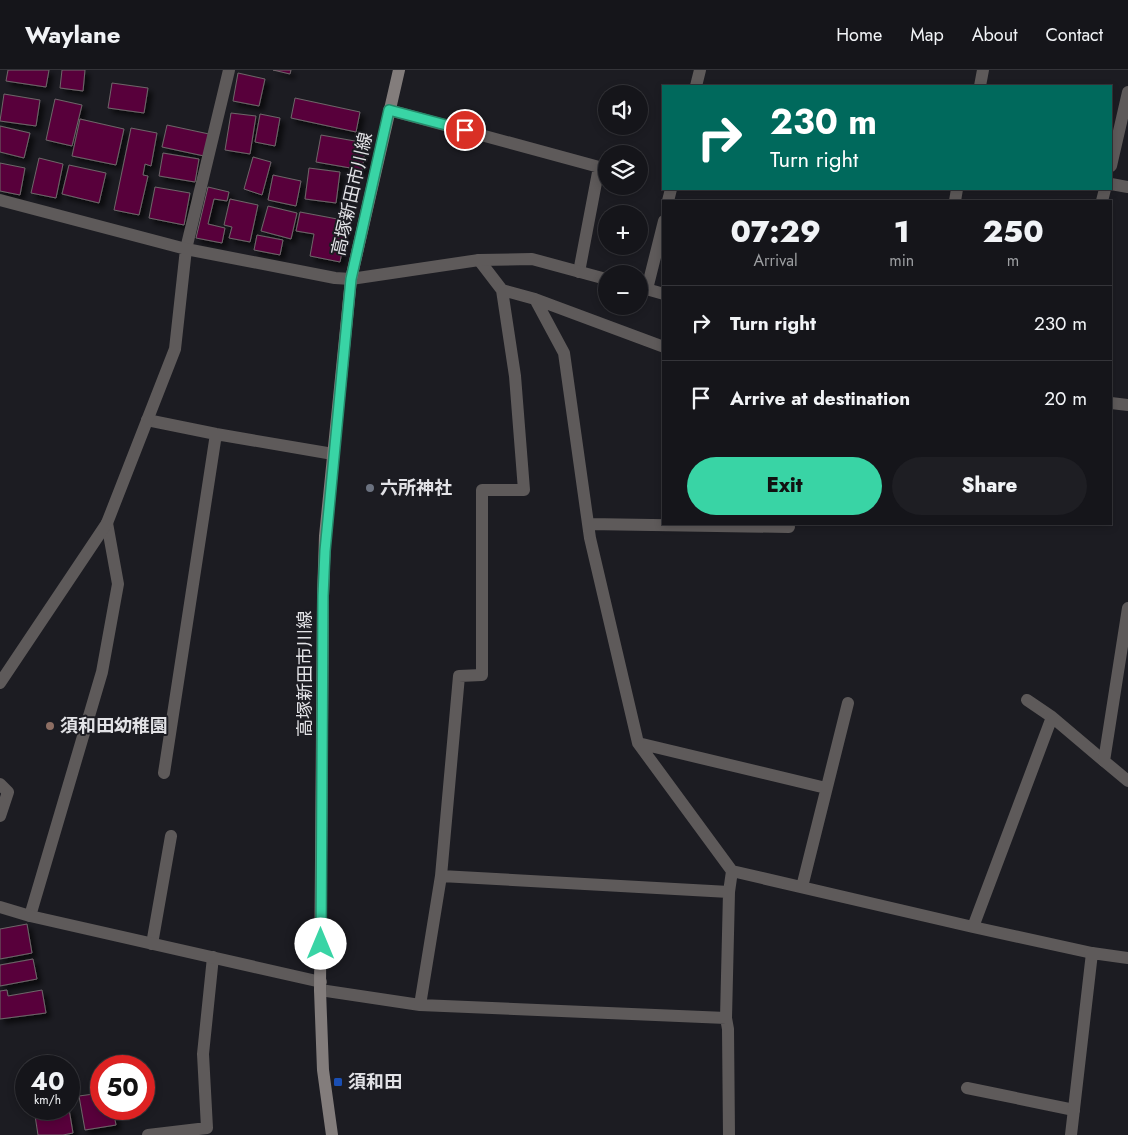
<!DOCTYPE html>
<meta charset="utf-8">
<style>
:root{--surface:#15151a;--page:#1e1e23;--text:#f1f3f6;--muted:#9d9fa2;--line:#343439;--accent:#39d4a5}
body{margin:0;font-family:Jost,"Noto Sans JP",sans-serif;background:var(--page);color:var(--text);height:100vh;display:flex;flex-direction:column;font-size:19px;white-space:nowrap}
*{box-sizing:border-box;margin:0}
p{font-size:16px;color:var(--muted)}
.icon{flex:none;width:28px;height:28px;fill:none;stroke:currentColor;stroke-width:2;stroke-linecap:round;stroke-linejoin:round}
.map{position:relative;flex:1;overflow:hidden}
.drawer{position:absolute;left:662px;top:130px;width:450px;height:325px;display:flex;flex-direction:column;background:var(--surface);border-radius:0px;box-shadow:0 2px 8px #0003,0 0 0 1px var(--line)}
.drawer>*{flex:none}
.top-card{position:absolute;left:662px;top:15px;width:450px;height:105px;border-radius:0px;box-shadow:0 2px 8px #0003,0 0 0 1px var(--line);background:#00695c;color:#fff;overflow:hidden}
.controls{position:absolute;left:598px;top:15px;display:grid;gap:10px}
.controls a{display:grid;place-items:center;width:50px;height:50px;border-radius:50%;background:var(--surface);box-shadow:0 2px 8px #0003,0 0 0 1px var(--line);font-size:25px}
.speed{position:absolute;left:15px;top:985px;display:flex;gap:10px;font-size:25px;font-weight:700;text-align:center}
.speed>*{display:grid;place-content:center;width:65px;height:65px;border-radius:50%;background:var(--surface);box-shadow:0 2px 8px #0003,0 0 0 1px var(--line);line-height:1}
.speed small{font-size:12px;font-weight:400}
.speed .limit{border:8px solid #d22;background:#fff;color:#111}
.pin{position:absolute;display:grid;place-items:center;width:42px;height:42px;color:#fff;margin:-21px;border:2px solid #fff;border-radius:50%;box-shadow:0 1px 5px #0007}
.me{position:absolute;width:55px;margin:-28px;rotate:0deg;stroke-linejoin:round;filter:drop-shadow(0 0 4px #0008)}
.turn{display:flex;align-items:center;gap:18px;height:105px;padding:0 25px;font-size:22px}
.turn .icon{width:65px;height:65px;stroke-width:2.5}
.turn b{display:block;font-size:35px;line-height:42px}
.eta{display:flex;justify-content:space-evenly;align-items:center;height:85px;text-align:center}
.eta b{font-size:30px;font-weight:800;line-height:35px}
.primary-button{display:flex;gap:10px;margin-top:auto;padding:10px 25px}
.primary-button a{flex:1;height:58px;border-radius:30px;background:var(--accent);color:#111;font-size:20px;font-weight:800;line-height:58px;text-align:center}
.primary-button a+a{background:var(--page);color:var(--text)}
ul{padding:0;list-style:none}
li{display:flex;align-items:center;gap:15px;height:75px;padding:0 25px;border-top:1px solid var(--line)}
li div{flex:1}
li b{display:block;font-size:19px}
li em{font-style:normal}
header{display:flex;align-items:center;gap:30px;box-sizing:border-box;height:70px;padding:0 25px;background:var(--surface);border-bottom:1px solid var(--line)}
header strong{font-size:24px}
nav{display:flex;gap:28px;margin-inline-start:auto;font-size:18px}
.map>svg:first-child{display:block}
</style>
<header>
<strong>Waylane</strong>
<nav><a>Home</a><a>Map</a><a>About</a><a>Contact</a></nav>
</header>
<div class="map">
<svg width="1128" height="1065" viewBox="0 0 1128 1065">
<defs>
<filter id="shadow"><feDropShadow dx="4.5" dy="4.5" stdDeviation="2.5" flood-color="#0009"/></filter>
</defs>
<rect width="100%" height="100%" fill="#1c1c22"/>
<path fill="#59043b" stroke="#6d6669" filter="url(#shadow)" d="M8,0H49L46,17L6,11Z
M62,0H85L83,21L60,18Z
M273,0H291L290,4Z
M238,3L265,9L259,36L233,31Z
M112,13L148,18L144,43L108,38Z
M4,24L40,30L36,56L0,51Z
M295,28L360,42L356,62L291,48Z
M55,29L82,35L72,76L46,70Z
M231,43L256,46L250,84L225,80Z
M260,44L280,48L275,76L255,72Z
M80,49L124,59L116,95L72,86Z
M167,55L209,64L204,86L162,77Z
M0,56L30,63L24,88L0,82Z
M131,58L157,63L151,96L145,94L143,105L148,106L139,145L114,140Z
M321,65L366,73L362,100L316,92Z
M163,83L199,89L195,112L159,106Z
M253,87L271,92L262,125L244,119Z
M39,88L63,94L56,128L31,123Z
M0,93L25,98L20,125L0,121Z
M69,95L106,103L99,133L62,124Z
M309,98L340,102L336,133L305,129Z
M273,105L301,111L296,136L268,130Z
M155,117L190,123L184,155L149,148Z
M208,117L229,122L227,131L214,129L208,154L225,158L222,173L196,168Z
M230,129L258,135L250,172L229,168L232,157L224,155Z
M268,136L297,143L291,169L261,161Z
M300,142L348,151L340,192L310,186L314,164L296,161Z
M257,165L283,170L280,185L254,180Z
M27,854L32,883L0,889V859Z
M33,889L37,909L0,916V895Z
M7,920L8,926L42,920L46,943L0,949V921Z
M101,1023V1039H113L116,1055L85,1060L79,1026Z
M34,1039H69L73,1063L63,1065H38Z"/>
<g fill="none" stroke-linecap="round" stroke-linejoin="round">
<path stroke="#5e5a5a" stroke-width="12" d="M696,16L700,0
M980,16L983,0
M389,40L599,97L579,202
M1111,96L1128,22
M1111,114L1128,117
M668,131L671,119
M955,131L957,119
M1102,131L1105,119
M186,179L229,0
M479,190L502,220L535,229L664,277
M647,219L664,151
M535,229L564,283L590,468L638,673L732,801L729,822L726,948L728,959L729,1065
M147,350L216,364L333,384
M588,454L789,457
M1027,630L1052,647L1104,691
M638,673L826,718
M164,703L216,364
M0,714L8,722L0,746
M732,801L973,857L1092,883
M441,806L729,822
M802,817L848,633
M30,846L102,602L118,514L107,453
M973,857L1052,647
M152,874L171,766
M320,920L420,935L726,948
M420,935L441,806L459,606L482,605V420H524L515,306L502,220
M967,1018L1074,1040
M148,1065L207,1058L203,984L213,887"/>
<path stroke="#5e5a5a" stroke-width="12" d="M0,130L186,179L335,208L351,209L479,190L532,189L606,209
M639,217L664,224
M1111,333L1128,335
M1128,538L1104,691L1128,711
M0,613L107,453L175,279L186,179
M0,837L30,846L321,912
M1071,1065L1092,883L1128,888"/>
<path stroke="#837d7c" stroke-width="12" d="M332,1065L323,1000L320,920L323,526L325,466L351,209L399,0"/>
</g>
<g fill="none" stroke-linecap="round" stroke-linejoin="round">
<defs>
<path id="route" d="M321,874L323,526L325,481L351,209L389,40L465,60"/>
</defs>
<use href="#route" stroke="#258a6b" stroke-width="12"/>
<use href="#route" stroke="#39d4a5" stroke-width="9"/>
</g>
<circle fill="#6b7280" stroke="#1c1c22" stroke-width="2" cx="370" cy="418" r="5"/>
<circle fill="#8d6e63" stroke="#1c1c22" stroke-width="2" cx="50" cy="656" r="5"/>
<rect fill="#1a4fb4" stroke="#1c1c22" stroke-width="2" x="333" y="1007" width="10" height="10" rx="2.5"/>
<g text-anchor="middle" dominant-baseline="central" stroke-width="4" stroke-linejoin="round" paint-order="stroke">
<g font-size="18" fill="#e2e2e6" stroke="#1c1c22">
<text transform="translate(352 124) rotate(-77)">高塚新田市川線</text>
<text transform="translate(305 604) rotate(-90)">高塚新田市川線</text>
</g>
<g font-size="18" font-weight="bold" fill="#e2e2e6" stroke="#1c1c22" text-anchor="start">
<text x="380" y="418">六所神社</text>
<text x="60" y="656">須和田幼稚園</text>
<text x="348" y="1012">須和田</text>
</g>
</g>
</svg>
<div class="controls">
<a><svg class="icon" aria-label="sound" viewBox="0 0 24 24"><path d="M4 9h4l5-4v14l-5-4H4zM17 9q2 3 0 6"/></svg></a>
<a><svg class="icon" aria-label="layers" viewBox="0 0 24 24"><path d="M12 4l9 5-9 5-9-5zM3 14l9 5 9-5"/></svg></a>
<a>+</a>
<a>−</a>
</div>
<div class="speed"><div>40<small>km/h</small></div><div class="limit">50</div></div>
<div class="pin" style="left:465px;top:60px;background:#d93025"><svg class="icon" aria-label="arrive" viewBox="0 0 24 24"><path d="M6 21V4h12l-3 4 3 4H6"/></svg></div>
<svg class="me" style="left:321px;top:874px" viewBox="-20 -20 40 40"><circle r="19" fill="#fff"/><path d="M0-13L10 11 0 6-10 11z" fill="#39d4a5"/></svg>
<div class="top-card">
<div class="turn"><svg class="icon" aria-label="right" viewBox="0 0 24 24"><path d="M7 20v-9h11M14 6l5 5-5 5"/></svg><div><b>230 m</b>Turn right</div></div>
</div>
<section class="drawer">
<div class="eta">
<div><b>07:29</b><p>Arrival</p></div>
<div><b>1</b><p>min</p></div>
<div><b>250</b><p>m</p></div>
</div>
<ul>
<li><svg class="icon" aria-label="right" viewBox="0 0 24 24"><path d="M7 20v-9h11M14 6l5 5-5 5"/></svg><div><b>Turn right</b></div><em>230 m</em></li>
<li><svg class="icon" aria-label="arrive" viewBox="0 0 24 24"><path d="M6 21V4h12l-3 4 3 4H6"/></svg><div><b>Arrive at destination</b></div><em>20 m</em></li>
</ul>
<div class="primary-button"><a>Exit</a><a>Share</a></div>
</section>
</div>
